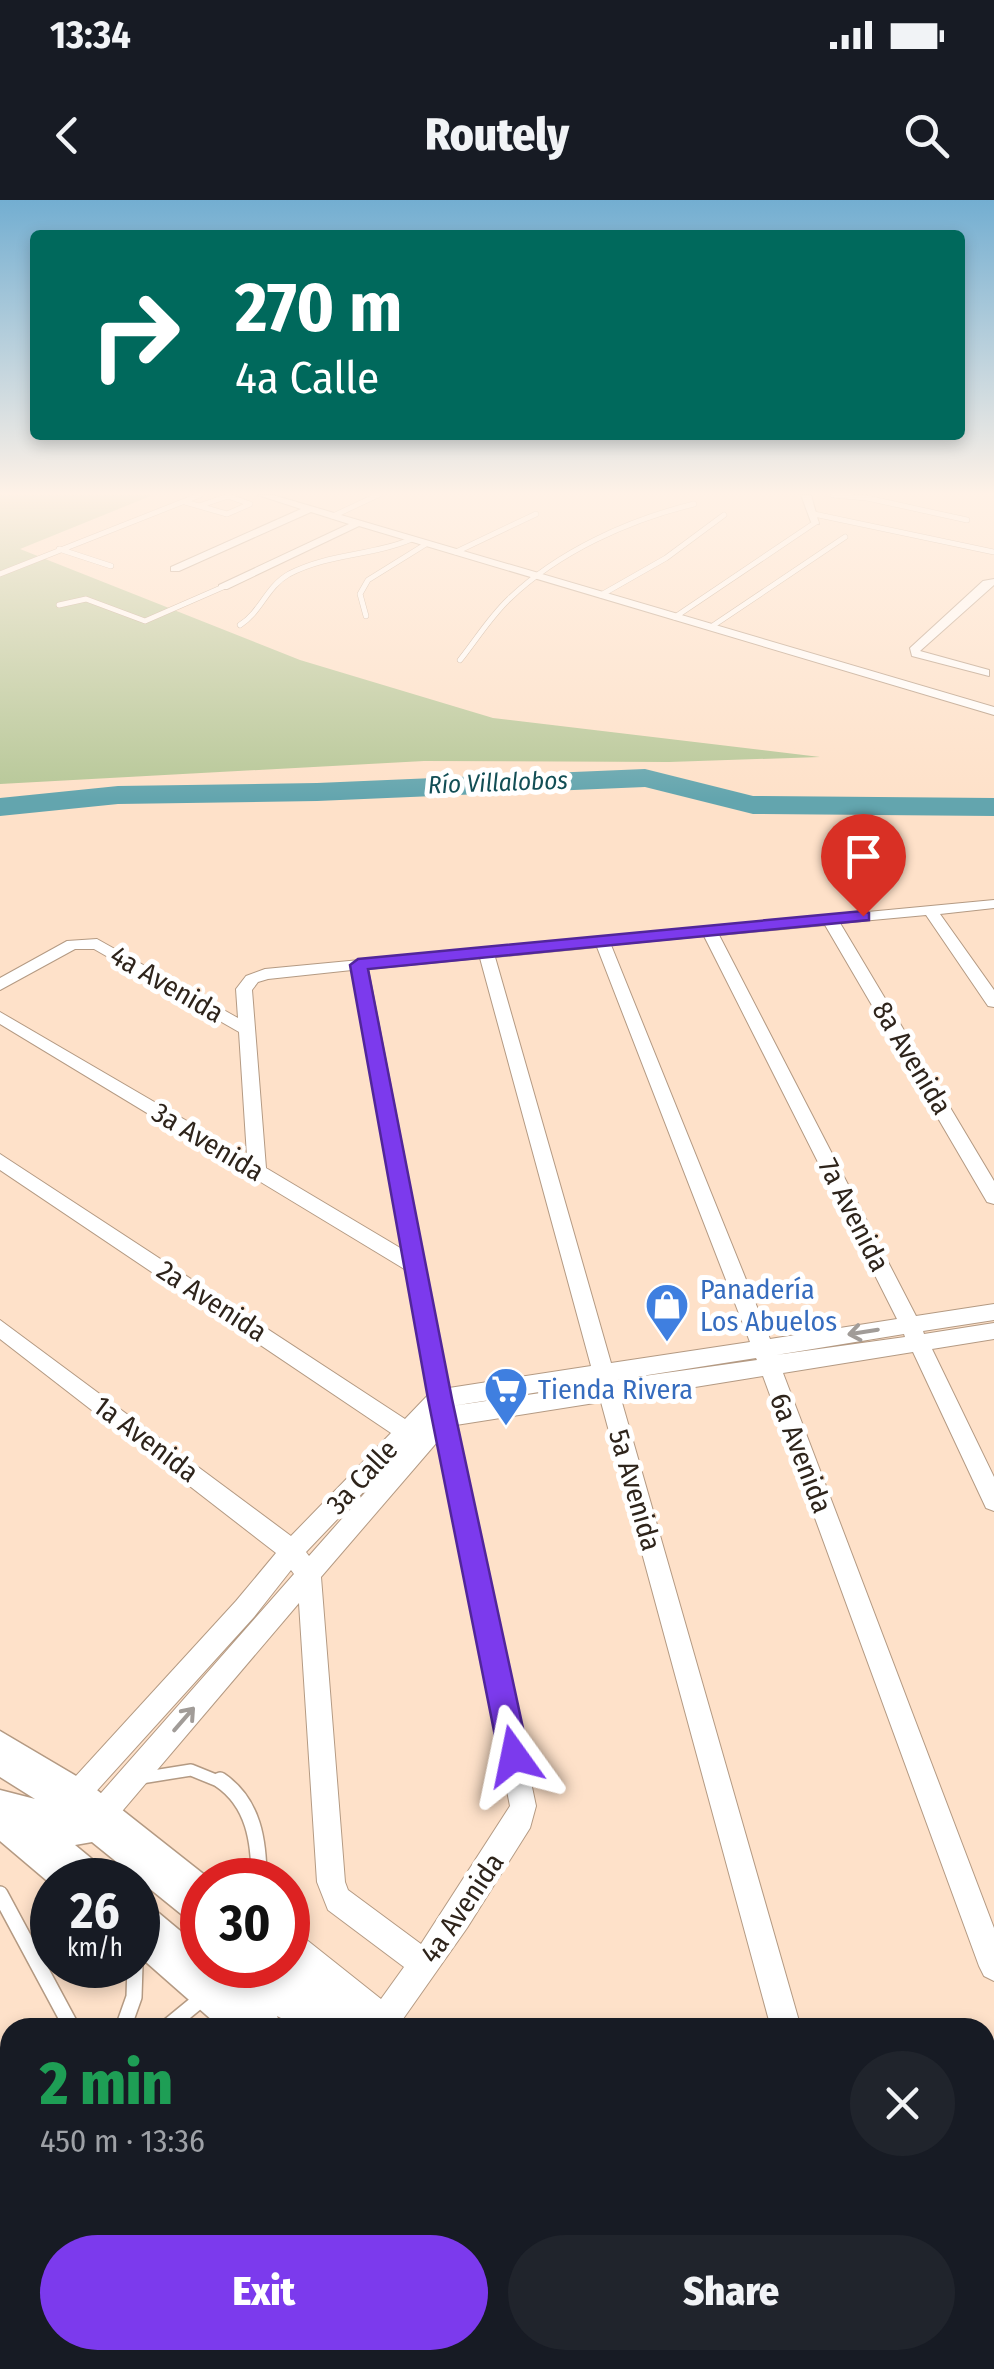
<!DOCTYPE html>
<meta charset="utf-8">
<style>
:root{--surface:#171b24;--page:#20242c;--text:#f1f3f6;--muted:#9ea1a6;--accent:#7c3aed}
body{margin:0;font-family:"Fira Sans Condensed",sans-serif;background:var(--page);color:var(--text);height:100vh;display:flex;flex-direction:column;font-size:38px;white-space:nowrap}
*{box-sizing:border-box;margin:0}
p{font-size:32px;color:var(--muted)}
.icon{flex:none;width:55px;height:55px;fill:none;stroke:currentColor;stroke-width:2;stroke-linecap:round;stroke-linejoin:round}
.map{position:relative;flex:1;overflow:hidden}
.drawer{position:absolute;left:0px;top:1818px;width:995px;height:352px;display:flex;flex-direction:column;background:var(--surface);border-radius:30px 30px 0 0;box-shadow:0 5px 15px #0003}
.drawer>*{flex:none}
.banner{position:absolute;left:30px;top:30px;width:935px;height:210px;border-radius:10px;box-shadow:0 5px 15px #0003;background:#00695c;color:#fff;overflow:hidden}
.speed{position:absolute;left:30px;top:1658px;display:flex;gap:20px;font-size:50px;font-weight:700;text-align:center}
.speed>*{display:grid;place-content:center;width:130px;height:130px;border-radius:50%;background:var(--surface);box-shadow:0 5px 15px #0003;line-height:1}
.speed small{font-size:25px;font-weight:400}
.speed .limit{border:15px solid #d22;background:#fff;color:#111}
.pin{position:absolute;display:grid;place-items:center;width:85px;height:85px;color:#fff;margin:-102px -42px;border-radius:50% 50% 50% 0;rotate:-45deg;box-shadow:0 0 10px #0007}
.pin .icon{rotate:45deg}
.me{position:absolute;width:110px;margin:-55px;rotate:348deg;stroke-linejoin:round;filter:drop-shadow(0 0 8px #0008)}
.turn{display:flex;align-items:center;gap:35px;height:210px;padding:0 40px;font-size:45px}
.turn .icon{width:130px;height:130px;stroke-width:2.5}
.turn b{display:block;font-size:70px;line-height:85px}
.round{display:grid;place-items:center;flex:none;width:105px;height:105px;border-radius:52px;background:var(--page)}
.headline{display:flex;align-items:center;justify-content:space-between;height:170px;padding:0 40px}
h1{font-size:60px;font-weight:800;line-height:75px;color:#1e9e55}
.action{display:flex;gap:20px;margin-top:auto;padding:20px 40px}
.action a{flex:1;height:115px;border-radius:60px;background:var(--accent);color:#fff;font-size:40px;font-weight:800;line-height:115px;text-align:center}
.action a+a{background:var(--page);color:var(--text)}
.status{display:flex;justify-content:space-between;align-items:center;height:70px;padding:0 50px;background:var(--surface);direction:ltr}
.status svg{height:28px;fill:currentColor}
header{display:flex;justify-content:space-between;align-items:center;height:130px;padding:0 40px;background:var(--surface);font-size:45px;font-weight:800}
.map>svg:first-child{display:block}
</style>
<div class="status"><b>13:34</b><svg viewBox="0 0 49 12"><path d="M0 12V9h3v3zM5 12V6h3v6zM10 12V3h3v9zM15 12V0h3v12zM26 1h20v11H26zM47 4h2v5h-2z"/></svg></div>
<header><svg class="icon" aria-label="back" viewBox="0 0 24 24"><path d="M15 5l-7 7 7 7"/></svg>Routely<svg class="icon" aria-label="search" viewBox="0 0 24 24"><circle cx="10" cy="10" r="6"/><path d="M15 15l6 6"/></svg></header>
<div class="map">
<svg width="994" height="2169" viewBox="0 0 994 2169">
<rect width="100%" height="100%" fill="#fee1c9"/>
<path fill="#b6c797" d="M0,295H153L20,349L300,460L493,518L820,557L669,562L424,561L0,584Z"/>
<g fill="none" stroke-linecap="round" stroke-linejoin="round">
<path fill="#63a5ae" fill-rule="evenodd" d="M645,569L753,596L994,598V616L753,614L645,587L317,601L118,604L0,616V598L118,586L317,583Z"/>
<defs>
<path id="lane-far2" d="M833,295L867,298L967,320
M228,296L250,304L227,314L199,306Z
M185,302L199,306
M814,314L994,352
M333,316L378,295
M59,349L111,366
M456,352L536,314
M0,374L200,295
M601,395L666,358L724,315
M59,405L86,399L145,421L223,387
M366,416L360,394L368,380L426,344
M675,417L816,322
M240,425C261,412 266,387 289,374C329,353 372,356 412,339
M711,427L845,337
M460,460C476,440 490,417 509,399C558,352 628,320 694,304"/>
<path id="lane-far1" d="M141,1578L191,1570L223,1583"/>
<path id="lane" d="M220,1580C254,1603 259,1642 259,1680
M0,1694L72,1828
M123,1828L134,1797L135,1765
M166,1828L205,1796
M0,1892L10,1915
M130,2160L134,2169"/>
<path id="street" d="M258,295H273L994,507V515L359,326L227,389H219V385L349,324L311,312L179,371H171V367L301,309Z
M801,295H811L819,324L811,322Z
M994,379V385L920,451L989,470V476L912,456L910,448L983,381Z
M994,700V708L940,714L994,790V807L988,806L926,715L840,723L994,981V1004L987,1002L825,725L719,735L916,1116L994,1104V1120L923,1131L924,1134L994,1123V1139L932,1149L994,1277V1311L986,1308L913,1152L783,1173L994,1728V1781L984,1776L979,1766L763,1176L621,1199L801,1828H771L601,1202L456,1225L536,1606L530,1628L467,1728L403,1819L405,1828H369L288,1761V1729L298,1733L381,1799L404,1767L328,1710L317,1682L299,1403L107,1629L97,1633L87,1629L83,1619L87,1609L294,1374L291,1370L254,1417L82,1607L73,1611L64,1607L60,1598L64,1589L236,1401L276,1353L0,1139V1120L291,1336L391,1233L0,970V954L405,1219L428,1195L406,1070L0,824V812L247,956L239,832L94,749H75L0,790V778L67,741L97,739L238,818L236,789L246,776L265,769ZM704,736L897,1119L770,1139L611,745ZM597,747L750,1142L611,1163L495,757ZM480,758L591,1166L449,1188L368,769ZM352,770L402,1049L266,968L252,790L258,782L268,779ZM904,1134L905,1137L776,1155ZM756,1158L757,1160L616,1180ZM595,1183L596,1185L452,1206ZM438,1241L510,1606L421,1744L348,1690L345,1682L321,1377ZM393,1261L309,1356L306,1352Z
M985,2061L994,2063V2097L985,2095Z
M985,2117L994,2118V2152L985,2151Z
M665,2160H715L711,2169H661Z"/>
<path id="primary" d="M0,1531L88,1583L211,1680H202V1725L186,1718L92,1642L75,1645L98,1664L105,1680H52V1685L0,1641V1590L35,1599L0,1577Z
M138,1702L154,1709L202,1749V1765H288V1743C312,1753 344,1775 349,1801L367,1811L374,1828H301L277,1816L282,1828H221L138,1755Z
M523,2160H630L633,2169H527Z"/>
</defs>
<use href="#lane-far2" stroke="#b49a83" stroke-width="6"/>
<use href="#lane-far1" stroke="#b49a83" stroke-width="14"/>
<use href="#lane" stroke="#b49a83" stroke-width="18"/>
<use href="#street" stroke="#b49a83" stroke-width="2"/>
<use href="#primary" stroke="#b49a83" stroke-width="3"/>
<use href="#lane-far2" stroke="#fff" stroke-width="5"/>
<use href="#lane-far1" stroke="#fff" stroke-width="11"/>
<use href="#lane" stroke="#fff" stroke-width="15"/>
<use href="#street" fill="#fff" fill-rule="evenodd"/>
<use href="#primary" fill="#fff" fill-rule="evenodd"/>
</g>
<path fill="#4e341d" d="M0,1945L10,1967V2005L0,1983Z
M81,2160H100L104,2169H85Z"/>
<path fill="#704b2a" stroke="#4e341d" stroke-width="2.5" d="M0,1983L10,2005V2160H81L85,2169H0Z"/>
<defs><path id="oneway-shaft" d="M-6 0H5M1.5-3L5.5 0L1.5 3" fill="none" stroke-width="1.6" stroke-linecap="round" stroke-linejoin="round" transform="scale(2.5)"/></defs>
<g stroke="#a19c98">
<use href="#oneway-shaft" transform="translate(863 1132) rotate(171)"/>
<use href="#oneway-shaft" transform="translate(184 1519) rotate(-49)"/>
</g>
<linearGradient id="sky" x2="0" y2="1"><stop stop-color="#73aed1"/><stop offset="0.49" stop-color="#fff2e7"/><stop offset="1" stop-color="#fff2e7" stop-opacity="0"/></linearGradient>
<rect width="994" height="599" fill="url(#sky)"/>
<path fill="#7c3aed" stroke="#51269a" stroke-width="2.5" d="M863,711L869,713V720L368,769L452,1199L529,1556L525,1567L514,1571L504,1567L499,1556L428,1199L350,765L358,759Z"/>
<defs>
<symbol id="shop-pin" viewBox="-11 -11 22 30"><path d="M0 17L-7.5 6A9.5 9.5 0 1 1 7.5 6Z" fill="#3f7fe0" stroke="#fff"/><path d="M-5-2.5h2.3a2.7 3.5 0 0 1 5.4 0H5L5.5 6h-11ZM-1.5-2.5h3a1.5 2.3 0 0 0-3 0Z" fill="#fff"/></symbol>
<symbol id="supermarket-pin" viewBox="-11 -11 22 30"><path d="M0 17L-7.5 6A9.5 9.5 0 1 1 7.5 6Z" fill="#3f7fe0" stroke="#fff"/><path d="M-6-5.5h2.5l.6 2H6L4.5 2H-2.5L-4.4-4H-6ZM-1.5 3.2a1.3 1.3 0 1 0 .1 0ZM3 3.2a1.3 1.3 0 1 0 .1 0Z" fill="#fff"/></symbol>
</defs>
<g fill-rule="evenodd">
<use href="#shop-pin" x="642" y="1080" width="50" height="68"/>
<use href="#supermarket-pin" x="481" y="1164" width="50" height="68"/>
</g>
<g text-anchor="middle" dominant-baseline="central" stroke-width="10" stroke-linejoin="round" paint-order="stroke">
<g font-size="25" font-style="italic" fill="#124e55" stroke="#fff">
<text transform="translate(498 583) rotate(-2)">Río Villalobos</text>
</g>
<g font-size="28" fill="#2e241b" stroke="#fff">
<text transform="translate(167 784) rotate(30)">4a Avenida</text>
<text transform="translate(912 858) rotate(59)">8a Avenida</text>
<text transform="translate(208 942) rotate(31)">3a Avenida</text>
<text transform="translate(854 1015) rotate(63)">7a Avenida</text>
<text transform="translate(212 1101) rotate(33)">2a Avenida</text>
<text transform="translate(146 1239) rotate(37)">1a Avenida</text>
<text transform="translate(801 1253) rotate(69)">6a Avenida</text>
<text transform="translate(362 1277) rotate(-47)">3a Calle</text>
<text transform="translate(635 1290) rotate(74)">5a Avenida</text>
<text transform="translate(462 1708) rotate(-56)">4a Avenida</text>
</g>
<g font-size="28" fill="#366cbe" stroke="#fff" text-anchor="start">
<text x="700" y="1089">Panadería<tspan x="700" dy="32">Los Abuelos</tspan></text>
<text x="538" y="1189">Tienda Rivera</text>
</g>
</g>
</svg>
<div class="speed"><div>26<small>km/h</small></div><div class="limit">30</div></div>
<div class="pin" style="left:863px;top:716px;background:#d93025"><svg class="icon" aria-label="arrive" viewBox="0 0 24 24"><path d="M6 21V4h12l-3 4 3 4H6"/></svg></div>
<svg class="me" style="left:514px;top:1556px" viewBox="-20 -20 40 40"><path d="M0-17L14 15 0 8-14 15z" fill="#7c3aed" stroke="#fff" stroke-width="4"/></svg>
<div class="banner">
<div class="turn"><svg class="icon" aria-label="right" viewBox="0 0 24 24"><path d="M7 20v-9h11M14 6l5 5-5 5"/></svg><div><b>270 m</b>4a Calle</div></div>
</div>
<section class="drawer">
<div class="headline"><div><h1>2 min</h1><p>450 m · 13:36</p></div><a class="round"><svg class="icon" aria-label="close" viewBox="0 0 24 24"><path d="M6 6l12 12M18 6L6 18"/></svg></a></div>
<div class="action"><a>Exit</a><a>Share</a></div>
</section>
</div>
